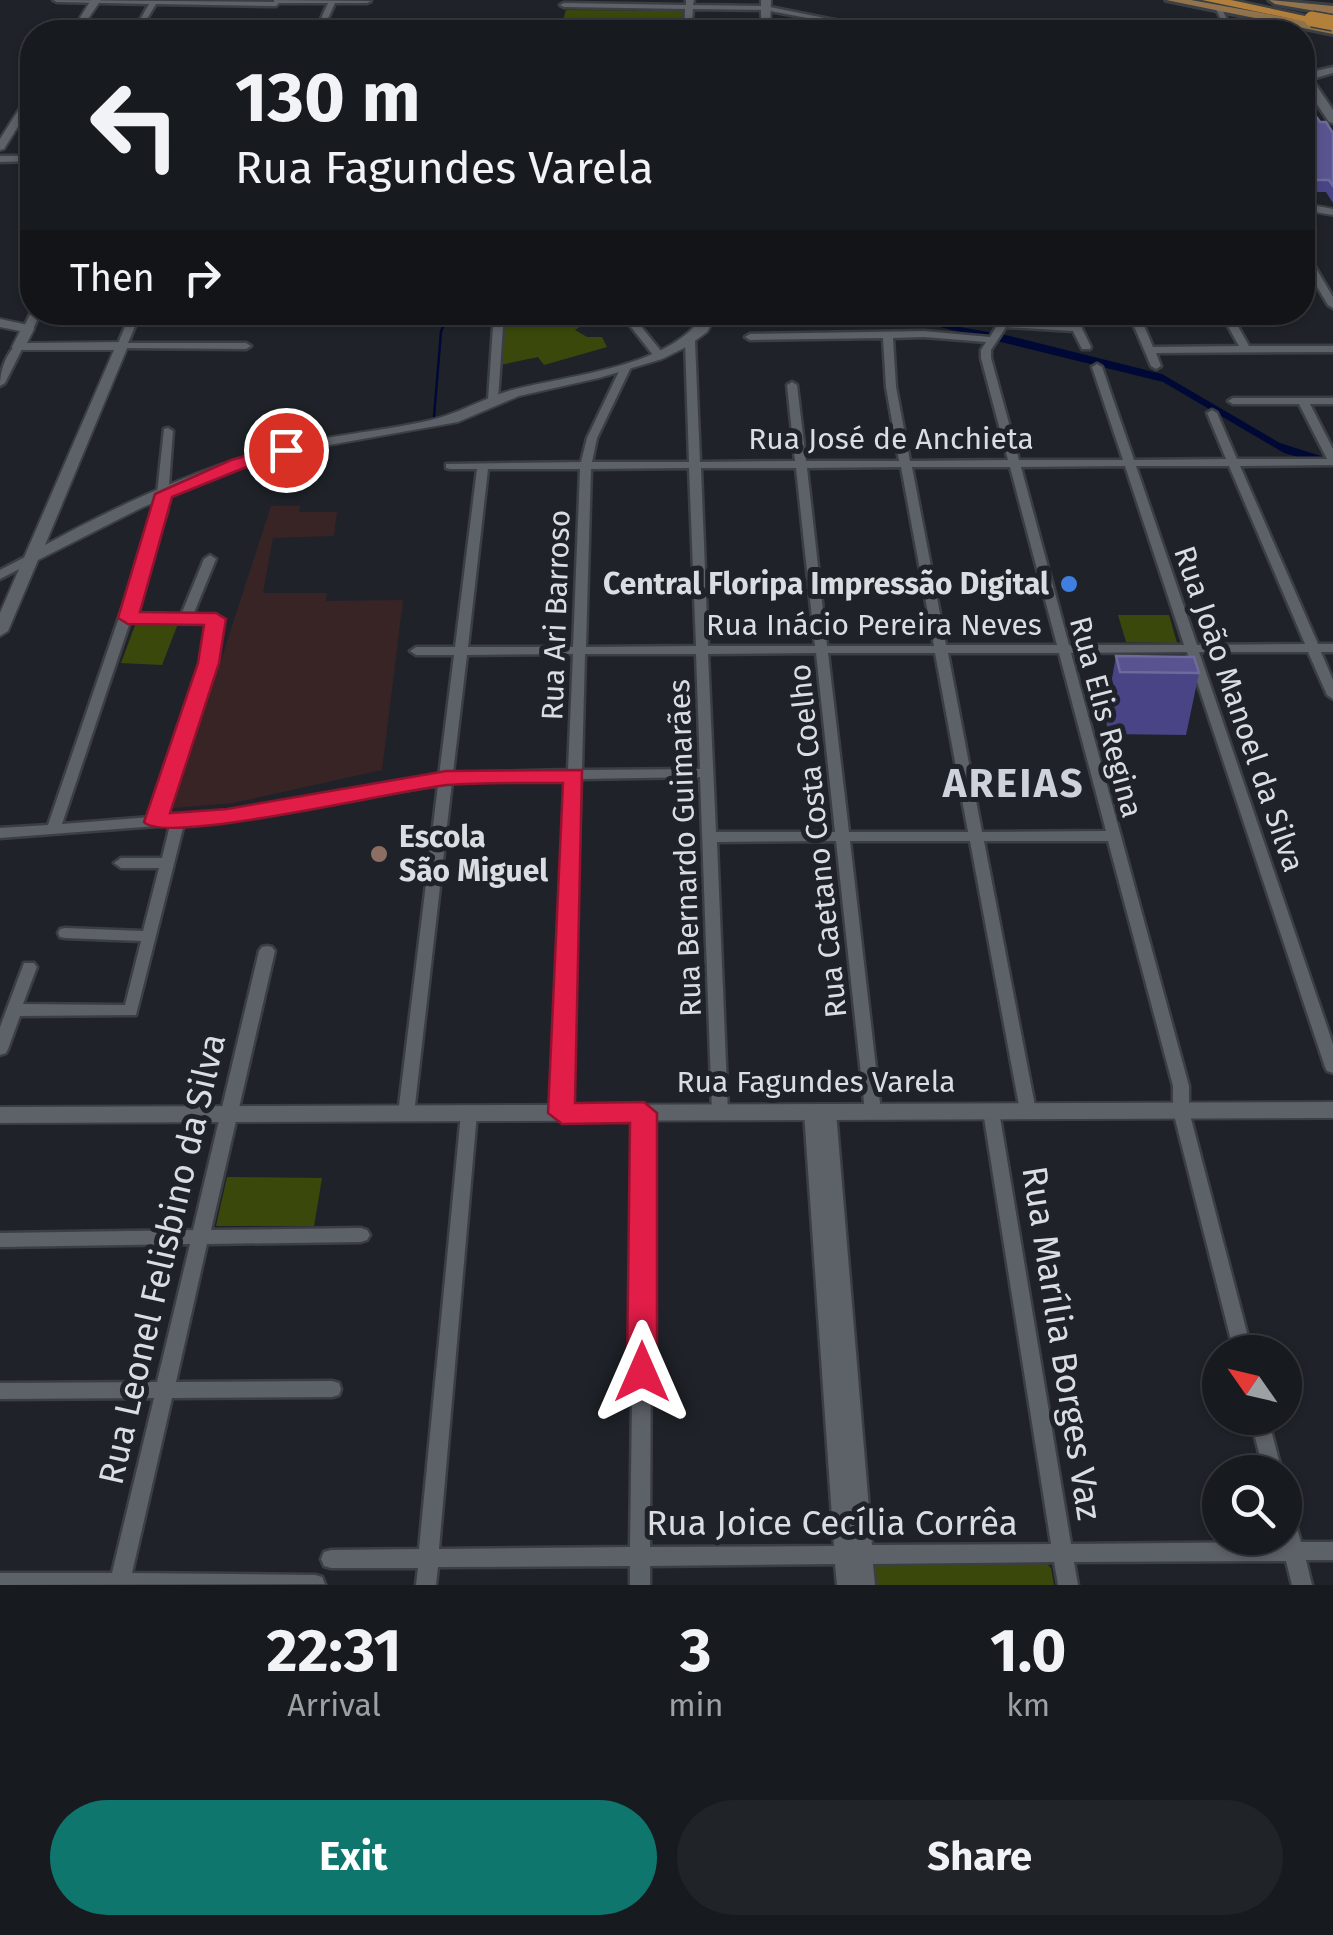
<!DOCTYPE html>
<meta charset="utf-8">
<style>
:root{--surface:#171a1f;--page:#202328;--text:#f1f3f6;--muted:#9ea1a4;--line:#36383d;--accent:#0f766e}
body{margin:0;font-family:"Fira Sans",sans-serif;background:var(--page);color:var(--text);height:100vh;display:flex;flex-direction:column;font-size:38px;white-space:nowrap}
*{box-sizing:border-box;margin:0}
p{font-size:32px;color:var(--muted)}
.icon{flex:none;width:55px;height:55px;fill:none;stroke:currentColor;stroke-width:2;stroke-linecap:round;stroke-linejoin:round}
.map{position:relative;height:1585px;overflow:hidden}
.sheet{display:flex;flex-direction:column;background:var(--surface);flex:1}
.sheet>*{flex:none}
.banner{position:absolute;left:20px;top:20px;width:1295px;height:305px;border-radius:40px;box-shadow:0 2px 8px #0004,0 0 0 2px var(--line);background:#171a1f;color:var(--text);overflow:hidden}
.needle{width:65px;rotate:304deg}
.fabs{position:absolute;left:1202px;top:1335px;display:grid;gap:20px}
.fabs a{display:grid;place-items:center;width:100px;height:100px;border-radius:50%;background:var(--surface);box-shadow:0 2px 8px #0004,0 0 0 2px var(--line);font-size:50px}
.pin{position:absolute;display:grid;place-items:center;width:85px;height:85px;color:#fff;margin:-42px;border:5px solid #fff;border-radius:50%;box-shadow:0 2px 10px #0007}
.me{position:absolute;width:110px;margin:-55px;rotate:0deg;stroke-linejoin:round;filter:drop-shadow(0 0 8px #0008)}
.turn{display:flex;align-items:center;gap:35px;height:210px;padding:0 50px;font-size:45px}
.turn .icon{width:130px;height:130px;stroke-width:2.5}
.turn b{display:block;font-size:70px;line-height:85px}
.then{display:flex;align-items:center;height:95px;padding:0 50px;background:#0003;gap:20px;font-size:38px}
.eta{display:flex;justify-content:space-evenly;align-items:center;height:170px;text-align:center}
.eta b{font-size:60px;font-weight:700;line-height:70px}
.action{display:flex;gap:20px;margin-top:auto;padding:20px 50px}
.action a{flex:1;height:115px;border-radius:60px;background:var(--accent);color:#fff;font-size:40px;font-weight:700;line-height:115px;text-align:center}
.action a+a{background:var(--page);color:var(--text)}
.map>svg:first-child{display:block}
</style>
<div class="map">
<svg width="1333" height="1585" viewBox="0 0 1333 1585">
<rect width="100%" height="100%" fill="#1f2329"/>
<path fill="#382424" d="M271,506H300L299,512H337L334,536L273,538L263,593H327L326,601L403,600L382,770L233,803L173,808Z"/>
<path fill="#3b480b" d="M566,10L683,11L680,32H559Z
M507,313L605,312L575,330L587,337H602L607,347L544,365L538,357L500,365Z
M1118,615H1169L1177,643L1126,642Z
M137,620L179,621L162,665L121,663Z
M227,1177L322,1178L314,1226H216Z
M1042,1559L1051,1568L1054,1585H870L869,1573L876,1563Z"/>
<path fill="#000936" d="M883,313L1010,336L1162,374L1280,443L1324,457L1312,461L1284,453L1163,382Z"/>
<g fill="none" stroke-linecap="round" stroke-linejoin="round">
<path stroke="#000936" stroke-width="2.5" d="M434,417L441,332L448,312"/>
<defs>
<path id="minor" d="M53,0L274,2V0L371,1L367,3H335L322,32H315L328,3H279L276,6L156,4L139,32H133L149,4L57,2Z
M686,0H694L693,5L765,6L894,32H881L765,10L693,9L691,32H684L685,9L564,7L560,5L564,3L686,5Z
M1215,7H1221L1233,32H1227Z
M0,156H32V161L0,162Z
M1302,250L1307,253L1333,297V308L1328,305L1302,262Z
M32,310V312H41L32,331H24L23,329Z
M131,312H141L128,343H246L251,346L246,349L118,348L117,346Z
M494,312H504L498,400L493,403L488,400Z
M637,312H655L635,319L661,351V355H653L624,318Z
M995,312H1005L1007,321L1070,325L1064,312H1074L1091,347L1090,349H1082L1073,331L1006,327L991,350V358L1019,460H1123L1092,367L1097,364L1102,367L1134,460L1226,459L1207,413L1212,410L1217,413L1237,459H1327L1299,404H1233L1228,401L1233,398H1333V404H1310L1333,449V465L1240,466L1318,644H1333V652H1321L1333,680V699L1327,695L1308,652H1199L1333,1044V1073L1327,1071L1325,1067L1187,652L1071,653L1189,1086V1111L1252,1352H1234L1173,1111V1086L1108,841H984L1036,1111L1034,1115L1028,1117L1022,1115L1020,1111L970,841H850L881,1112L879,1116L873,1118L867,1116L865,1112L836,841L717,842L728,1113L726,1117L720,1119L714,1117L712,1113L700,777L581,779L570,1113L568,1117L562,1119L556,1117L554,1113L568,779L452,782L414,1114L412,1118L406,1120L400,1118L398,1114L438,785L227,821L184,824L136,1015L20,1016L8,1049L6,1053L0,1055V1027L24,963H34L37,967L23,1004L125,1005L141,941L65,938L60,937L58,933L60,929L65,928L143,931L159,868H121L114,863L121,858H162L170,825L0,838V828L48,825L155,512L164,429L168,428L173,431L167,512L132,614L181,615L204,559L210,555L216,559L193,615H215L221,619L215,663L165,816L227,811L439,776L454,655H416L410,651L416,647H455L477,469H450L446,468V464L581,462L587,438L621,367L626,364L631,367L597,438L592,462H689L685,341L690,338L695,341L700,462L795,461L787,385L792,382L797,385L806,461H899L886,387L883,338L750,340L745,337L750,334L924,331L990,337L998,324ZM924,337L986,342L981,350V358L1008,460L910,461L896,387L893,338ZM1125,466L1184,645H1069L1021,467ZM1136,466H1229L1305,644L1197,645ZM901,467L934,646H827L807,468ZM912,467H1010L1057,645H946ZM689,468L696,646L586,647L591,469ZM701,468H796L815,646H708ZM488,469H580L573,647H468ZM130,622L208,623L203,663L151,817L62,824ZM816,653L835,832H716L708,654ZM828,653H935L968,832H849ZM948,653H1059L1106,831L982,832ZM573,654L568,770L453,773L467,655ZM585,654H696L700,769L582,770Z
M1128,312H1138L1153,347L1239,346L1220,312H1230L1249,346H1333V352L1156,353L1161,366L1156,369L1151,366Z
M18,344L23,347L5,383L0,386C0,371 6,352 18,344Z
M276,415L281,418L275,453L269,456L263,453L271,418Z
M29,555L35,559L33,562L0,579V570Z
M267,946L272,947L275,951L211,1230L361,1228L367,1230L370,1235L367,1240L361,1242L207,1244L176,1382L332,1381L339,1383L341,1389L339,1395L332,1397L172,1398L132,1573L315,1575L322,1577L325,1584L0,1585V1573H112L154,1398L0,1399V1383L157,1382L190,1244L0,1247V1233L193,1230L259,951L262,947Z
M991,1105L997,1107L999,1111L1071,1544L1281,1542L1280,1538H1285V1508L1292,1511L1301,1542H1333V1560H1306L1312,1585H1292L1286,1561L1074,1562L1078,1585H1058L1054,1562L873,1564L875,1585H837L835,1564L650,1566V1585H630V1566L438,1567L436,1585H416L418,1568H331L324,1566L321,1559L324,1552L331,1550L419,1549L461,1113L463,1109L469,1107L475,1109L477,1113L439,1549L630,1547L636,1113L638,1109L644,1107L650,1109L652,1113L650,1547L834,1546L804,1112L806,1108L812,1106L818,1108L820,1112L822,1108L828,1106L834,1108L836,1112L872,1545L1051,1544L983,1111L985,1107Z
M1250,1418H1268L1282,1472H1264Z"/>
<path id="tertiary" d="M91,0H101L79,32H71Z
M761,0H771L770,32H761Z
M32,94V104L4,149L0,150V139L28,95Z
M1302,203L1333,209V215L1302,210Z
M705,312H718L707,332L688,346L662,359L599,378L519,396L458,422L301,450L256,462L143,507L38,560L8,631L0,636V613L114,350H13L12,347L20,331L0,327V319L33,326L34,329L27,343L122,342L128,346L45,545C109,510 177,478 247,456C306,437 367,434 427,421C457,415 483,398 512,390C568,375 675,367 705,312Z
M1333,1102V1118L0,1123V1107Z"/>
<path id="secondary" d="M1333,67V73L1312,79L1333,110V123L1329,122L1302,82V74Z"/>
<path id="primary" d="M1166,0H1191L1333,26V34Z
M1269,0L1333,6V14L1275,4Z"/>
<path id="motorway" d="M1202,0H1231L1319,19L1312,23Z"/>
</defs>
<use href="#minor" stroke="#3b3e43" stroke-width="5"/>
<use href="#tertiary" stroke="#3b3e43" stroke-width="4"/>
<use href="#secondary" stroke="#3b3e43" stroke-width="5"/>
<use href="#primary" stroke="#3b3e43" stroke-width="6"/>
<use href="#motorway" stroke="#3b3e43" stroke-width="5"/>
<use href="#minor" fill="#5d6168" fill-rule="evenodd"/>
<use href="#tertiary" fill="#5d6168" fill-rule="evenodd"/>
<use href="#secondary" fill="#5d6168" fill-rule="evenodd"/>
<use href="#primary" fill="#91744d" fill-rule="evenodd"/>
<use href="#motorway" fill="#b3803b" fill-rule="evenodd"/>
<defs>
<path id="motorway-bridge" d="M1312,19L1333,23"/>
</defs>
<use href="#motorway-bridge" stroke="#3b3e43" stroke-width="18" stroke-linecap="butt"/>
<use href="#motorway-bridge" stroke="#b3803b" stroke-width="15"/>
</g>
<path fill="#494485" d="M1302,114L1320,122L1333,133V203L1326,192H1302Z
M1116,656L1199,673L1186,735L1109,734L1105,718Z"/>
<path fill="#59548f" stroke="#6d6a9c" stroke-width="2.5" d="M1302,114L1315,115L1320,122H1326L1333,133V186L1329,180H1302Z
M1116,656L1194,657L1199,673L1120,672Z"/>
<path fill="#e11d48" stroke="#92132f" stroke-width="2.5" d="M286,445L295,450L292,454L244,468L172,497L140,612L216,613L226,619L219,663L170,813L227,809L446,771L582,770L575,1103L644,1102L657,1113V1372L653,1381L642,1385L631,1381L627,1372L630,1123L562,1124L548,1113L563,783C525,783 485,782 447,785C403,789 165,846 144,822L198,663L204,625L128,624L118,618L155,494L231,460Z"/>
<circle fill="#3f7fe0" stroke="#1f2329" stroke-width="4" cx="1069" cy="584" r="10"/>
<circle fill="#8d6e63" stroke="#1f2329" stroke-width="4" cx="379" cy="854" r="10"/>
<g text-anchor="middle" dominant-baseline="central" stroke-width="10" stroke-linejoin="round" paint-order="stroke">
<g font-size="30" fill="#dadde1" stroke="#1f2329">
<text x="891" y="439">Rua José de Anchieta</text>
<text transform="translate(556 615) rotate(-88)">Rua Ari Barroso</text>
<text x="874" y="625">Rua Inácio Pereira Neves</text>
<text transform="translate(1239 709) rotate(71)">Rua João Manoel da Silva</text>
<text transform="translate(1106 717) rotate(75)">Rua Elis Regina</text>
<text transform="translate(818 841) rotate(-96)">Rua Caetano Costa Coelho</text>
<text transform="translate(685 848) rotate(-92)">Rua Bernardo Guimarães</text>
<text x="816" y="1082">Rua Fagundes Varela</text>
</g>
<g font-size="30" font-weight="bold" fill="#dadde1" stroke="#1f2329" text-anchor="end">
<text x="1049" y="584">Central Floripa Impressão Digital</text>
<text x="399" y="837" text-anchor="start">Escola<tspan x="399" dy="34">São Miguel</tspan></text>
</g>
<g font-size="35" fill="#dadde1" stroke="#1f2329">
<text transform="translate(162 1259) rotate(-77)">Rua Leonel Felisbino da Silva</text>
<text transform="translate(1062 1343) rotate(81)">Rua Marília Borges Vaz</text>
<text x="832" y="1523">Rua Joice Cecília Corrêa</text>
</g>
<g font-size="40" font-weight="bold" letter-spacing="2.5" fill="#ced3db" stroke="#1f2329">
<text x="1014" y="784">AREIAS</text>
</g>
</g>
</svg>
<div class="fabs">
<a><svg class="needle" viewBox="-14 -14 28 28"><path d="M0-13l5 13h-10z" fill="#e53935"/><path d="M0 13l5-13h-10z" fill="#9ea1a4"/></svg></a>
<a><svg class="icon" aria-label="search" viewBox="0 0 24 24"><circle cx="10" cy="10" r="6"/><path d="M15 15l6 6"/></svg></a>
</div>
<div class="pin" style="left:286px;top:450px;background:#d93025"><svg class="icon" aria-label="arrive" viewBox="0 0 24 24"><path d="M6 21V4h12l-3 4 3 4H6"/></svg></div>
<svg class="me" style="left:642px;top:1372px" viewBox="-20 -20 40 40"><path d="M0-17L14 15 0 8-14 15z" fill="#e11d48" stroke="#fff" stroke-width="4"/></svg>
<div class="banner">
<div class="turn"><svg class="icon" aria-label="left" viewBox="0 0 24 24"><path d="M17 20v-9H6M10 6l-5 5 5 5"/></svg><div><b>130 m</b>Rua Fagundes Varela</div></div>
<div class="then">Then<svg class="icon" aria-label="right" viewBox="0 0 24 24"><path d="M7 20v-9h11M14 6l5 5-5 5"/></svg></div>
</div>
</div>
<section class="sheet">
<div class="eta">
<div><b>22:31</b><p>Arrival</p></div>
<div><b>3</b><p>min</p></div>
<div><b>1.0</b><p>km</p></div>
</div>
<div class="action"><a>Exit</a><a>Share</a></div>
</section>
